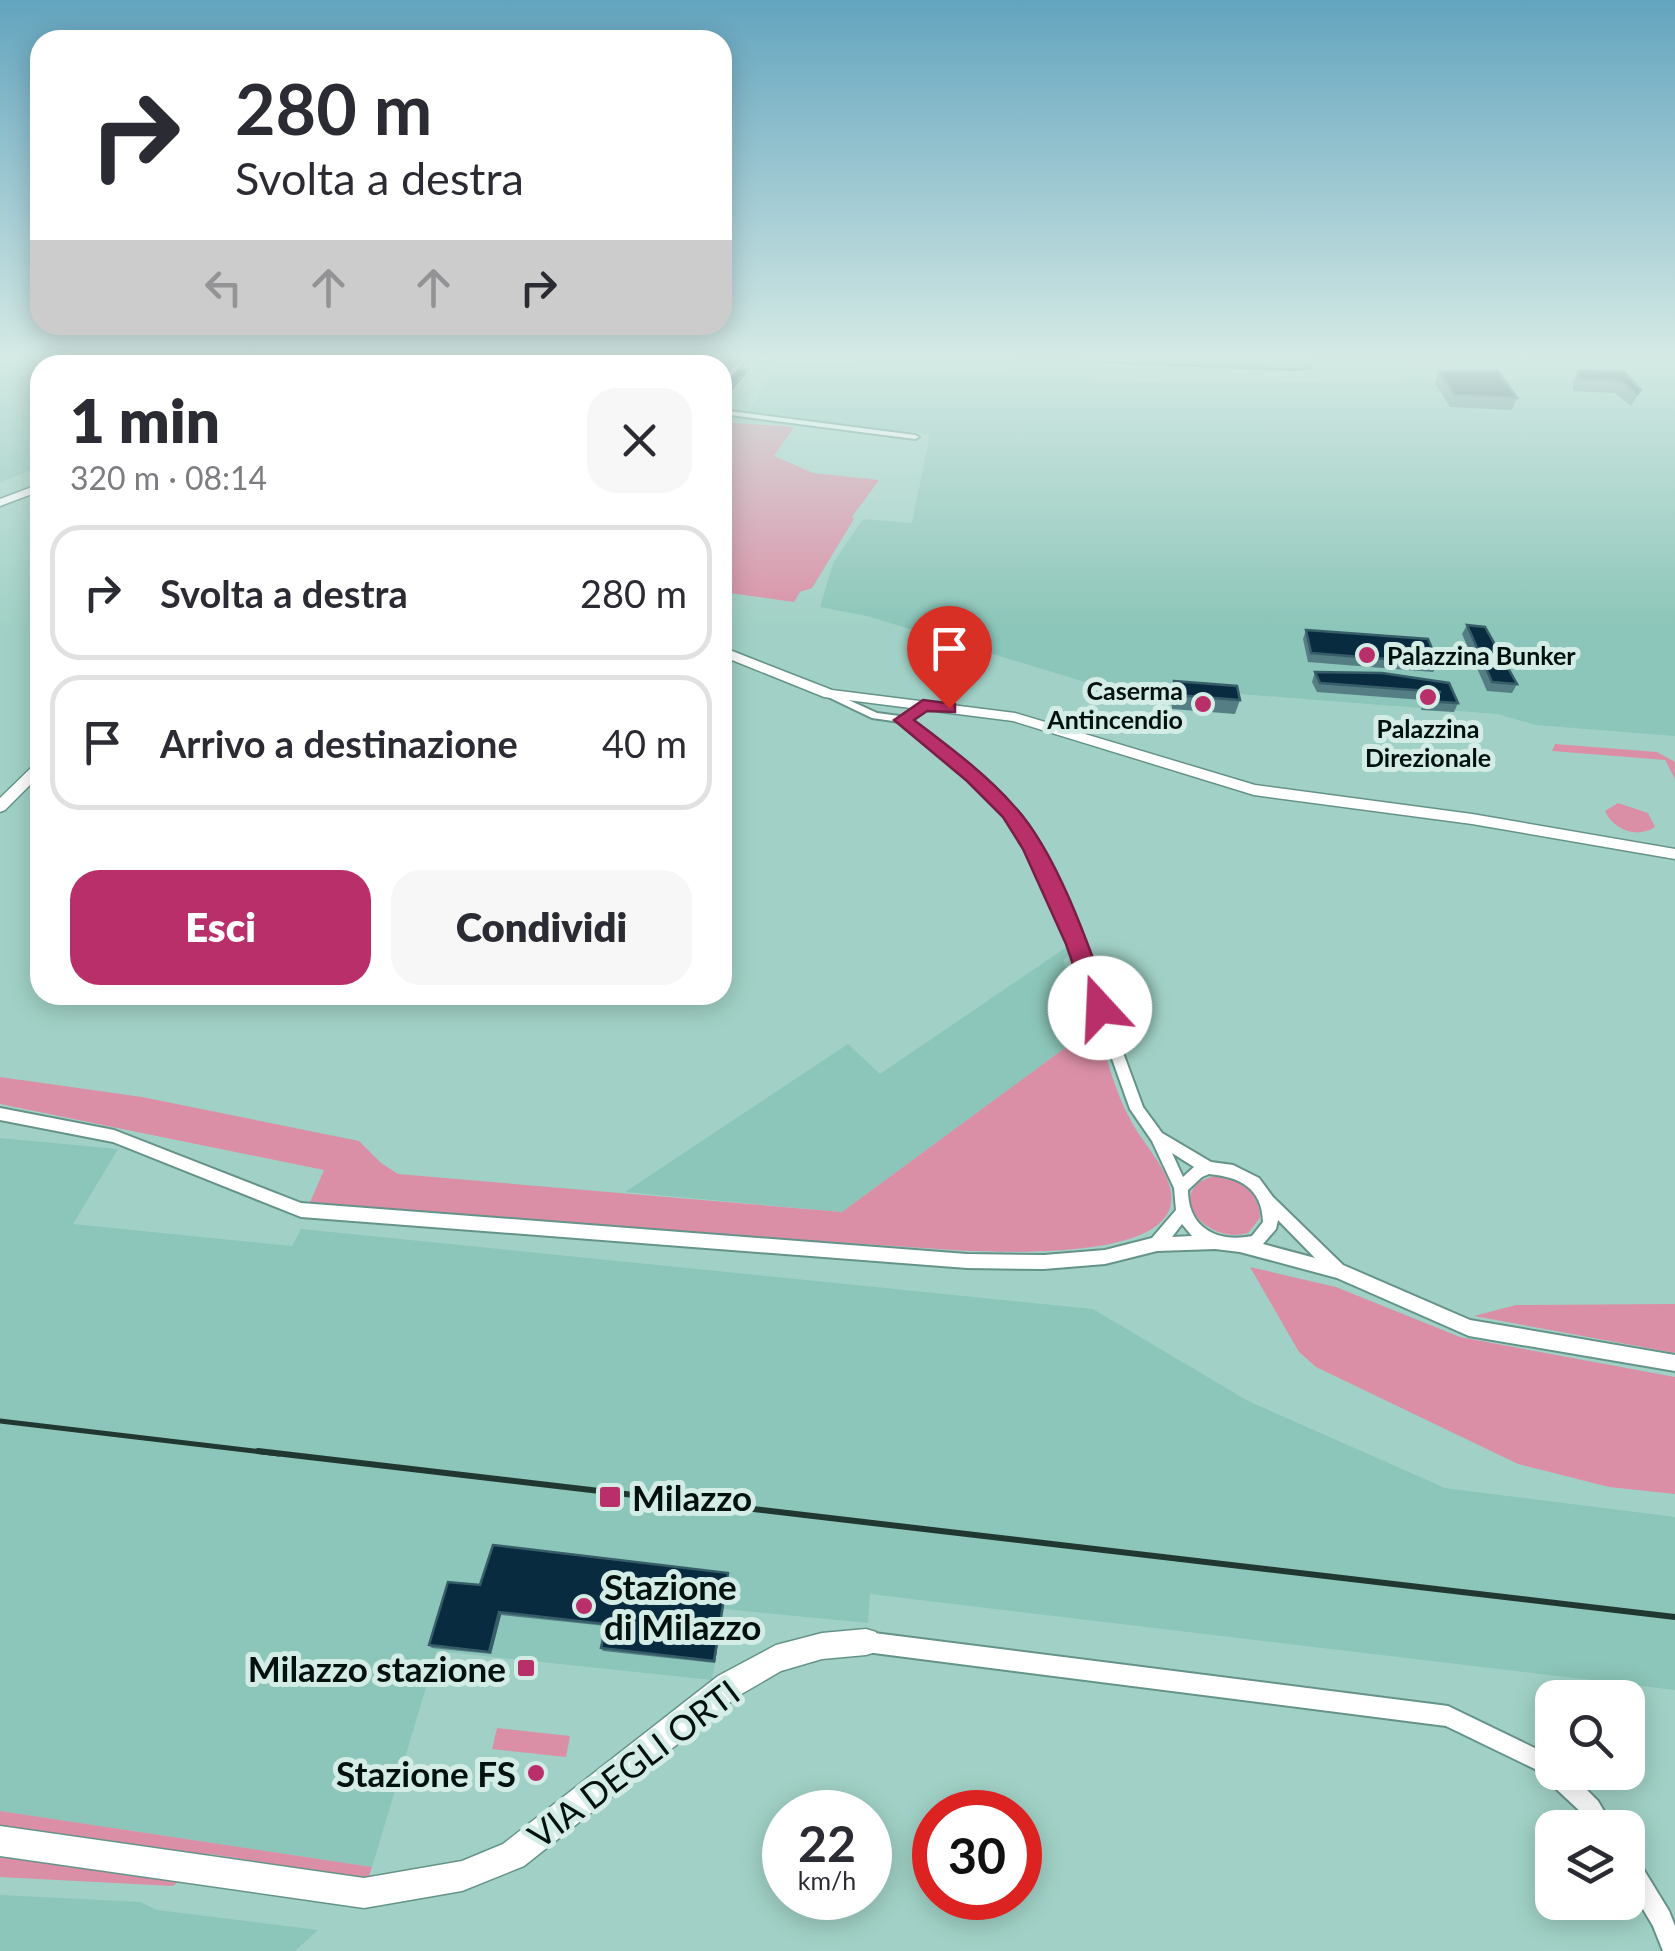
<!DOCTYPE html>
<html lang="it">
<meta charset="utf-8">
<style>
:root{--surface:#fff;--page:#f7f7f7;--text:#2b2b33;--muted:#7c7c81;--line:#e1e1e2;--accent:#b92f69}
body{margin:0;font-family:Lato,sans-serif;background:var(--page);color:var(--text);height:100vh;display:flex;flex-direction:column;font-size:38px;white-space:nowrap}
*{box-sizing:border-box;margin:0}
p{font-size:32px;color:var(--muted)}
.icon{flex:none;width:55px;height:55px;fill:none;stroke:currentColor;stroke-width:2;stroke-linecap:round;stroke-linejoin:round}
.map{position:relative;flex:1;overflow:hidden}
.panel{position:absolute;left:30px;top:355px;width:702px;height:650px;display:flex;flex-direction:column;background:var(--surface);border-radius:30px;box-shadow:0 5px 25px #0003}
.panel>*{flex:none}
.guide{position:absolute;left:30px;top:30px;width:702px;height:305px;border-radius:30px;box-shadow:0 5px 25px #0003;background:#fff;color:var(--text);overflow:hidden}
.buttons{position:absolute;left:1535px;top:1680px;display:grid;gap:20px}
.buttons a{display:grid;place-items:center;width:110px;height:110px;border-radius:20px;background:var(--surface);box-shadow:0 5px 25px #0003;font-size:50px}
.speed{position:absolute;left:762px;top:1790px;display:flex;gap:20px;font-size:50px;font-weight:700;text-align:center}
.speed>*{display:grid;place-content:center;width:130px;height:130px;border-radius:50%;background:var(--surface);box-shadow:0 5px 25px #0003;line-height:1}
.speed small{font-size:25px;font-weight:400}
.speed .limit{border:15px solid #d22;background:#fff;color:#111}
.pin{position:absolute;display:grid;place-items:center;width:85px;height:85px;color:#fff;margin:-102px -42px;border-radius:50% 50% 50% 0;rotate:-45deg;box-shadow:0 0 10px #0007}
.pin .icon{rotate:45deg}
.me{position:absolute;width:110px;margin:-55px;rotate:340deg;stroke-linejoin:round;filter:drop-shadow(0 0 8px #0008)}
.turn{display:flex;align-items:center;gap:35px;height:210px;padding:0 40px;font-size:45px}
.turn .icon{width:130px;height:130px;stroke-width:2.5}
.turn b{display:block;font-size:70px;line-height:85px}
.lanes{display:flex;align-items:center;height:95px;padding:0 40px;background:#0003;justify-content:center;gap:50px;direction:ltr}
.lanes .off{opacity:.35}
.round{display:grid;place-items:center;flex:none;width:105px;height:105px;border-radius:30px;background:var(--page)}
.headline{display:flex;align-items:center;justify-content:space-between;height:170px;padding:0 40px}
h1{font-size:60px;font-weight:800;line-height:75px}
.action{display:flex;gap:20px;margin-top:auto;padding:20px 40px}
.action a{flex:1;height:115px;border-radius:30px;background:var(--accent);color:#fff;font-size:40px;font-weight:800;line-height:115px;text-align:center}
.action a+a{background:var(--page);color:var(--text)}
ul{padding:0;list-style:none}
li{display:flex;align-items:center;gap:30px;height:135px;margin:0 20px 15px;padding:0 20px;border:5px solid var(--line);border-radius:30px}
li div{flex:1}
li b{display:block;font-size:38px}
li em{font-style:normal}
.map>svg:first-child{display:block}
</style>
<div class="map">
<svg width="1675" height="1951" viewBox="0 0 1675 1951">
<rect width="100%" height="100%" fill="#a1d1c6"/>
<path fill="#8cc5b9" d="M0,355H74L98,365H40V466L0,483Z
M780,362L1105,381L1206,383L1675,377V736L1536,725L1497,714L1085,682L867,616L820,607L833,563L863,519L912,523L930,434L747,414Z
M1068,946L1071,954L1063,960L1066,968L1079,973L1096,1025L842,1212L625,1192L848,1044L880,1074Z
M0,1138L118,1149L73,1224L292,1246L301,1229L1093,1309L1248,1401L1445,1488L1675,1517V1690L870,1594L868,1623L724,1609L712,1680L437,1651L372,1867L0,1811Z
M0,1895L140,1902L157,1910L318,1930L295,1951H0Z"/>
<path fill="#da8fa6" d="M723,422L794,427L774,456L813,473L879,480L852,517L854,519L812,588L800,592L794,602L723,592Z
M1555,744L1657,752L1675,762V779L1665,760L1552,751Z
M1618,803L1648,813L1655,827C1638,839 1613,830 1605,811Z
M1096,1025C1107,1057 1114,1090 1130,1119C1142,1143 1167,1166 1171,1193C1181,1260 1009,1252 969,1251L308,1207L324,1170L0,1104V1077L142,1097L359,1141L381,1163L398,1174L842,1212Z
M1214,1176C1239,1177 1260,1191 1260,1218L1248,1233C1205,1246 1162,1190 1214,1176Z
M1250,1267L1336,1287L1460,1337L1675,1377V1494L1609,1487L1518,1464L1316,1367L1299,1352Z
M1675,1304V1353L1474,1316L1516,1305Z
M497,1728L570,1736L566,1757L492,1749Z
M0,1811L372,1867L368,1879L210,1854L173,1886L0,1877Z"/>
<path fill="#3c8d7e" stroke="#2a685c" stroke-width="2.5" d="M931,355H1675V360L1313,361L1310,368L1296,370Z"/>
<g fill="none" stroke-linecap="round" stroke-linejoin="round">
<defs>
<path id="street" d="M742,358L747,359L722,387V380Z
M722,410L915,435L919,437L915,439L722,414Z
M829,691L877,713L907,717L978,774L1014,811L1039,849L1083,944L1143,1107L1162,1133L1211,1162L1233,1165L1259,1178L1273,1197L1343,1265L1470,1320L1675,1355V1371L1469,1336L1337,1278L1240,1252L1215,1249L1157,1251L1105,1264L1044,1269L967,1268L301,1217L113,1142L0,1120V1108L114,1130L301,1203L967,1254L1044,1255L1105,1250L1152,1238L1176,1210L1174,1188L1152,1141L1130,1109L1071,944L1027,849L1006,815L970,778L900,722L872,718L826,696V692ZM1172,1153L1194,1167L1183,1177ZM1209,1174C1240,1177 1262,1188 1263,1222L1252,1236C1217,1243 1188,1228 1188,1190L1202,1177ZM1278,1220L1315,1258L1263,1244L1276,1229ZM1182,1224L1192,1236L1172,1237Z
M866,1632L1448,1706L1549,1755L1552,1758V1772H1569L1598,1801L1614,1828H1591L1584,1815L1535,1769L1446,1726L866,1652L859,1649L856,1642L859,1635Z
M1628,1854L1636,1857L1669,1911L1675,1926V1951H1663L1653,1926L1628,1884Z"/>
<path id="secondary" d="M348,355H369L417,365H397Z
M472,355H483L464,365H453Z
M40,484V491L0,506V499Z
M722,647L832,690L1015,713L1255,785L1472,814L1675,849V859L1472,824L1254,795L1013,721L824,697L722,656Z
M40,763V775L5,810L0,812V798L35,764Z
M866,1629L876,1632L879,1642L876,1652L866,1655L822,1659L781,1671L738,1696L524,1866L462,1891L364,1908L0,1856V1826L364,1878L462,1861L503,1844L718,1676L776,1645L822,1633Z"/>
</defs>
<use href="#street" stroke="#659389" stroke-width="4"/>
<use href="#secondary" stroke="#659389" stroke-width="3"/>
<use href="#street" fill="#fff" fill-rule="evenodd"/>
<use href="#secondary" fill="#fff" fill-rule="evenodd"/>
<path stroke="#213732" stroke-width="5" d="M0,1421L279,1454"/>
<path stroke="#213732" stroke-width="6" d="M258,1451L1675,1617"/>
</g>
<path fill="#547e83" d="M1578,370L1623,371L1641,390L1631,406L1615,393L1573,391V382Z
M1439,371L1517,398L1512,410L1450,407L1435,383Z
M1467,625L1517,684L1512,693L1487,691L1462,634Z
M1306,630L1438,663L1433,672L1308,662L1303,639Z
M1315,672L1449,683L1458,703L1454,712L1421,710L1423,700L1317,692L1312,682Z
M1174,681L1240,700L1235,714L1172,709L1171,695Z
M728,1575L715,1663L603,1651L601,1648L606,1626L501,1615L491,1654L432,1648L429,1645L480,1585Z"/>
<path fill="#365d68" d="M746,370V374L722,402V398Z
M728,1573V1575L715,1663L714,1661Z
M499,1612L501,1615L491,1654L489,1652Z"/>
<path fill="#082b40" stroke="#365d68" stroke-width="2.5" d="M739,370H746L722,398V387Z
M1578,370L1623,371L1641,390L1637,394L1621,381L1578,379Z
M1439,371H1498L1517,398L1454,395Z
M1467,625L1485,627L1517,684L1492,682Z
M1306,630L1428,639L1438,663L1311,653Z
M1315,672L1382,673L1449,683L1458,703L1426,701V695L1441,692L1320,683Z
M1174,681L1237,686L1240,700L1176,695Z
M493,1545L728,1573L714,1661L601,1648L606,1624L499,1612L489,1652L429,1645L448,1582L480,1585Z"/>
<linearGradient id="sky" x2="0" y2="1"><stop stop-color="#63a4be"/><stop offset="0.57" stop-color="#d5eae5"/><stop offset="1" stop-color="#d5eae5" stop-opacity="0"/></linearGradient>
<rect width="1675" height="628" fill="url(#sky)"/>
<path fill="#b92f69" stroke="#781f44" stroke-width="2.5" d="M923,700L955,704V712L927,711L914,720C949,747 985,773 1014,806C1057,852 1090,949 1111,1008L1108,1015L1100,1017L1088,1008L1066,944L1023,849L1003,817L967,781L894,720Z"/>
<g fill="#b92f69" stroke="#d4ece6" stroke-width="4">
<circle cx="1367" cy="655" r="10"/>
<circle cx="1428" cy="697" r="10"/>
<circle cx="1203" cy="704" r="10"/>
<rect x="598" y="1485" width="24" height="24" rx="5"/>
<circle cx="584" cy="1606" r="10"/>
<rect x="516" y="1658" width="20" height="20" rx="5"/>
<circle cx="536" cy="1773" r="10"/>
</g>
<g text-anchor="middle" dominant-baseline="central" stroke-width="10" stroke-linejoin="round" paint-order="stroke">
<g font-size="25" font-weight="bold" fill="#01110e" stroke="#d4ece6" text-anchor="start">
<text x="1387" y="655">Palazzina Bunker</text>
<text x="1183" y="690" text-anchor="end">Caserma<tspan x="1183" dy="29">Antincendio</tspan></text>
<text x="1428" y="728" text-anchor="middle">Palazzina<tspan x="1428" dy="29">Direzionale</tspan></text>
</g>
<g font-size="35" font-weight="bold" fill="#01110e" stroke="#d4ece6" text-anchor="start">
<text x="632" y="1497">Milazzo</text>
<text x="604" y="1586">Stazione<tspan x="604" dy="40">di Milazzo</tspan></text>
<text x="506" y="1668" text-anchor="end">Milazzo stazione</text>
<text x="516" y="1773" text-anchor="end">Stazione FS</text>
</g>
<g font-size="35" fill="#01110e" stroke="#d4ece6">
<text transform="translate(633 1763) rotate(-37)">VIA DEGLI ORTI</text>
</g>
</g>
</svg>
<div class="buttons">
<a><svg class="icon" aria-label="search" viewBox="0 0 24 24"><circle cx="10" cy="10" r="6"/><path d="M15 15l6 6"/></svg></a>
<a><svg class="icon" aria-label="layers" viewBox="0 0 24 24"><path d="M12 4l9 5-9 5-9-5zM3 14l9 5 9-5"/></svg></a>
</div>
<div class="speed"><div>22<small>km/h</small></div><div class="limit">30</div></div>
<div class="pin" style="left:949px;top:708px;background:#d93025"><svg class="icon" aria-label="arrive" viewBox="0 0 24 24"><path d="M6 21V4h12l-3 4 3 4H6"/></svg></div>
<svg class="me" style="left:1100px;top:1008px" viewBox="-20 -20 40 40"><circle r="19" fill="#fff"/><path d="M0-13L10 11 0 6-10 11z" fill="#b92f69"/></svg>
<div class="guide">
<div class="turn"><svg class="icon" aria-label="right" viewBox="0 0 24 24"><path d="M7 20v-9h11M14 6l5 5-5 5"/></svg><div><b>280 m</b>Svolta a destra</div></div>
<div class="lanes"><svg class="icon off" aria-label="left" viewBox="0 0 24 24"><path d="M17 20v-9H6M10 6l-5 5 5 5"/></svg><svg class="icon off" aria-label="ahead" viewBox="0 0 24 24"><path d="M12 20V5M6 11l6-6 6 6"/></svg><svg class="icon off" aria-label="ahead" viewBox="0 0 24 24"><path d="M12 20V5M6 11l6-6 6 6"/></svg><svg class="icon" aria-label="right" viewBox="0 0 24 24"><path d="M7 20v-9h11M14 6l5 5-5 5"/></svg></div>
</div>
<section class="panel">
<div class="headline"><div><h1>1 min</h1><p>320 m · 08:14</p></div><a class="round"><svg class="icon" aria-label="close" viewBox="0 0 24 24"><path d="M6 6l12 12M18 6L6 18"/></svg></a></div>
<ul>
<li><svg class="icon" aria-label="right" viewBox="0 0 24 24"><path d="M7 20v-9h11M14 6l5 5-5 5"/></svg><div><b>Svolta a destra</b></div><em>280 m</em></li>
<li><svg class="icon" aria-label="arrive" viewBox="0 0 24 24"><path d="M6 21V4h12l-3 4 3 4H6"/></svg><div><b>Arrivo a destinazione</b></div><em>40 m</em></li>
</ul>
<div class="action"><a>Esci</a><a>Condividi</a></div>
</section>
</div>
